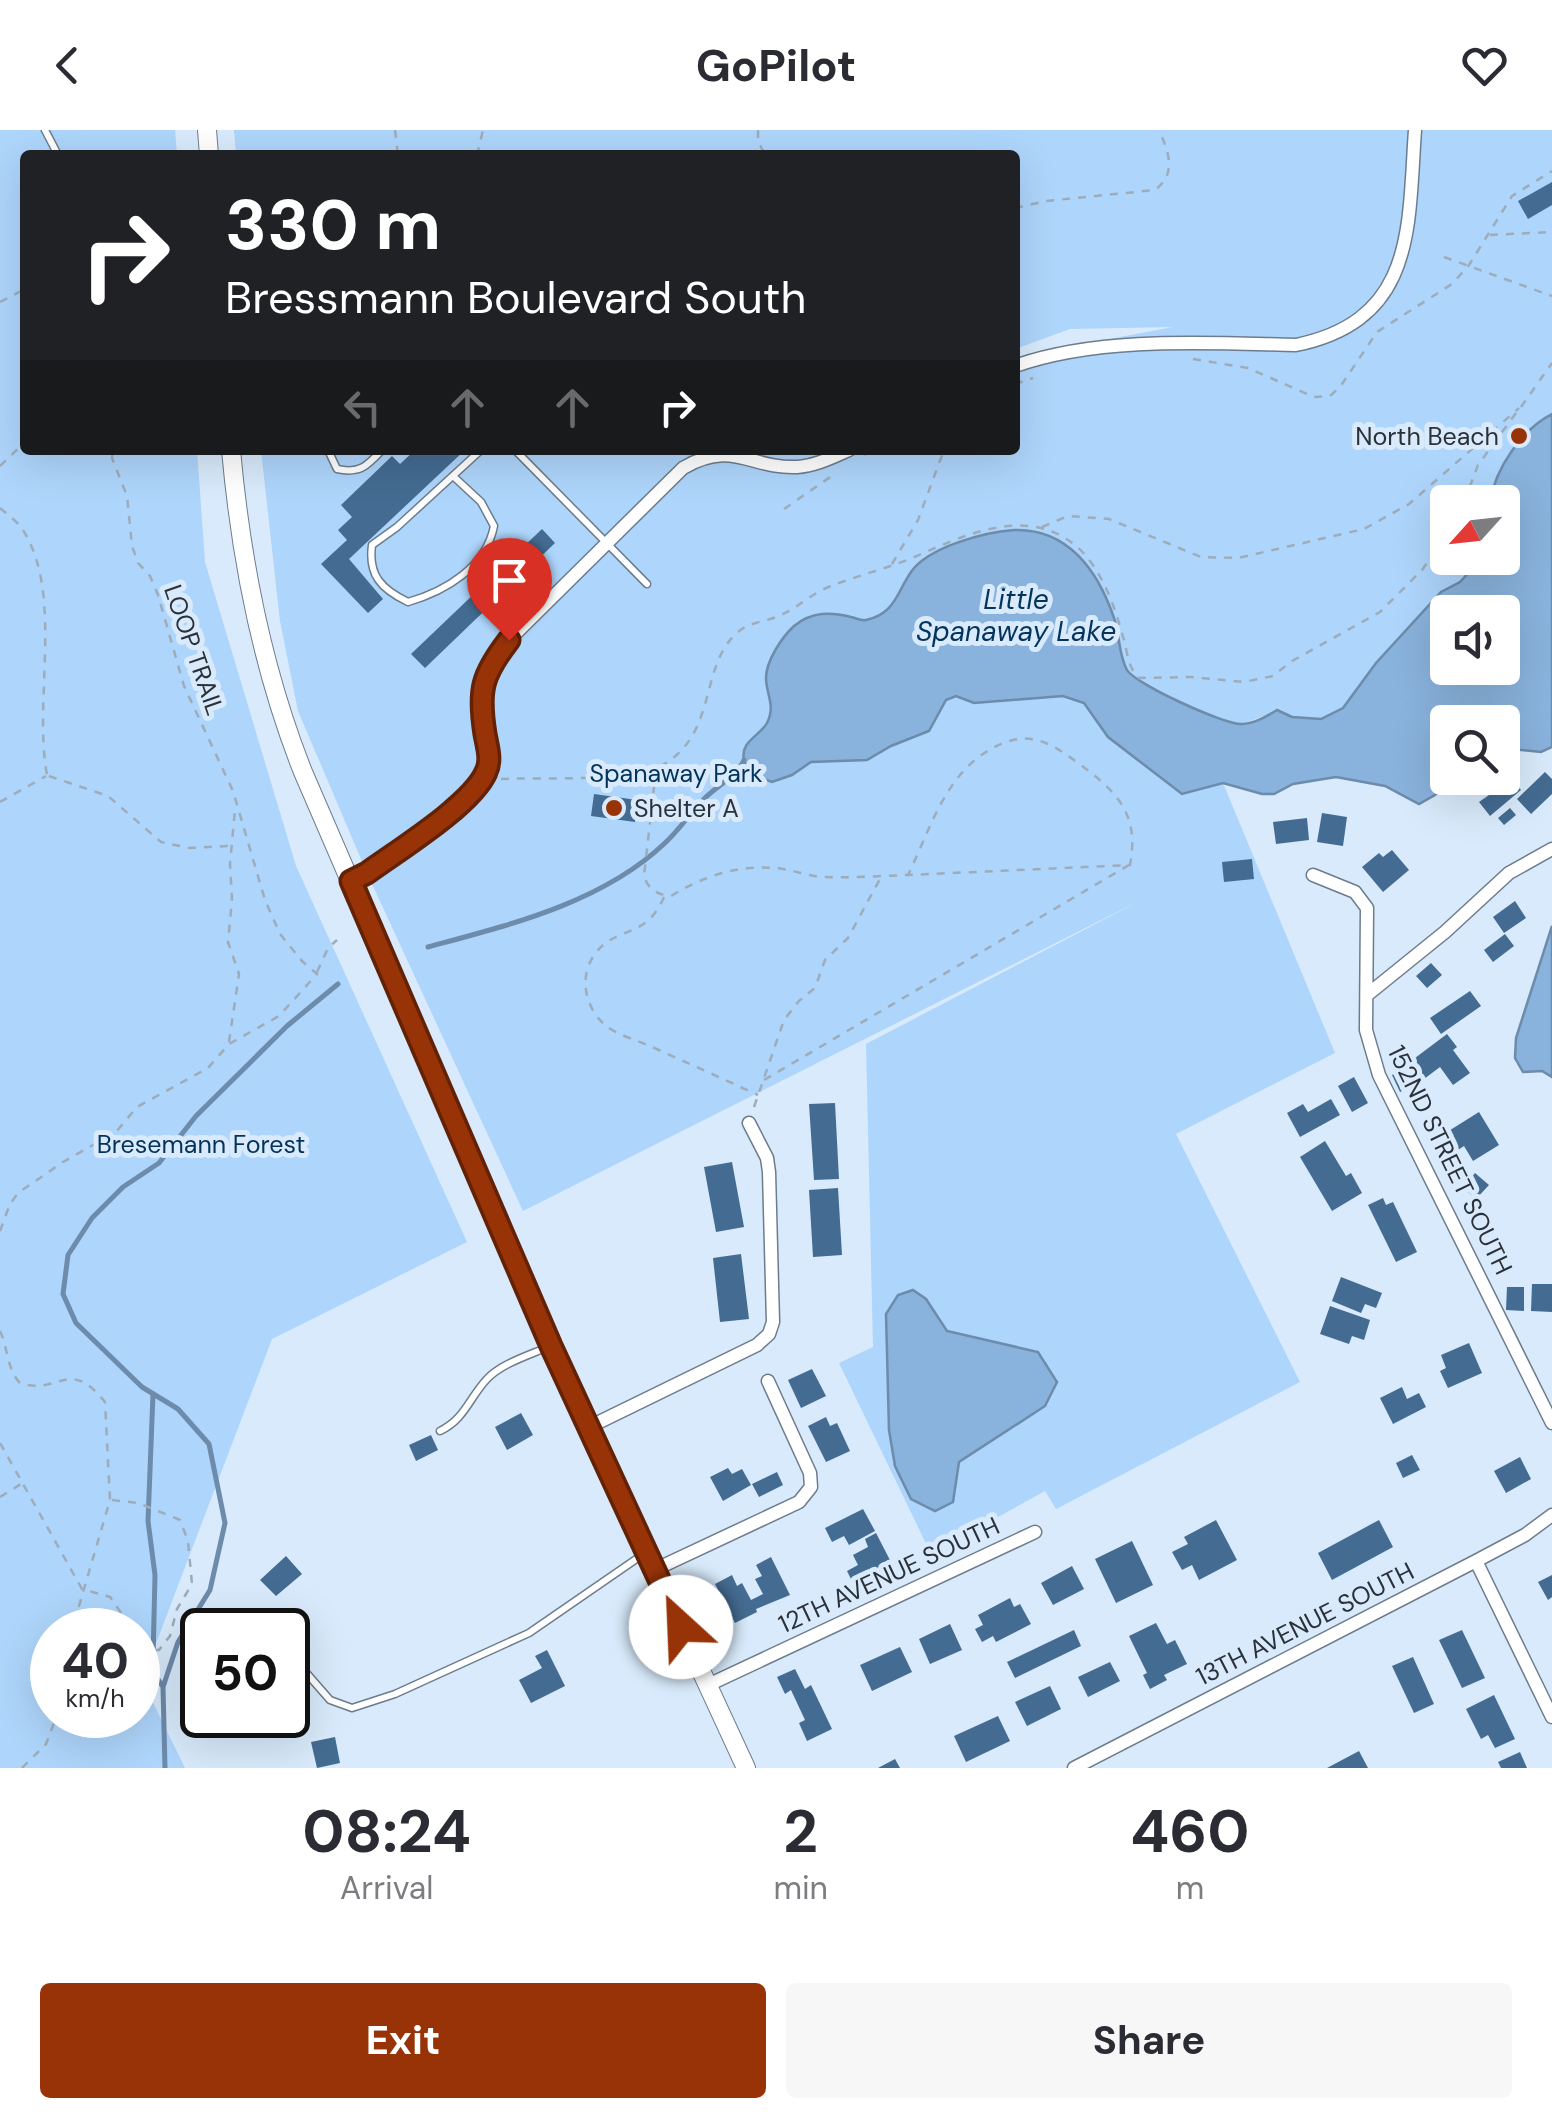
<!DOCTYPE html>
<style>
:root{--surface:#fff;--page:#f7f7f7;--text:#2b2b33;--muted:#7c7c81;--accent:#983308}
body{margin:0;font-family:"DM Sans",sans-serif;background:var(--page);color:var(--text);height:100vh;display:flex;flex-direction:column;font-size:38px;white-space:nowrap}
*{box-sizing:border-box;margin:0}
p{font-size:32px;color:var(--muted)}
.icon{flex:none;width:55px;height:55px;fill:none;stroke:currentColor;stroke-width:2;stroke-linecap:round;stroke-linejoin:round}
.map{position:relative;height:1638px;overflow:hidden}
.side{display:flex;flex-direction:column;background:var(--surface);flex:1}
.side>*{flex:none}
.hud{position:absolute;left:20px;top:20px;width:1000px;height:305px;border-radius:10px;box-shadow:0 10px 40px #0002;background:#202124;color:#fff;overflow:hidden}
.needle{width:65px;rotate:243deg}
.controls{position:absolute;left:1430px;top:355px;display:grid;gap:20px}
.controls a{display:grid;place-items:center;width:90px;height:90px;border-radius:10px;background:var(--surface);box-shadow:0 10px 40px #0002;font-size:50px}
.speed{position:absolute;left:30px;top:1478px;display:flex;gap:20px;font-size:50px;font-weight:700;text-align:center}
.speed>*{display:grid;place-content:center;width:130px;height:130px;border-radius:50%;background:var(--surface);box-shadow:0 10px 40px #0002;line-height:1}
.speed small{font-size:25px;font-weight:400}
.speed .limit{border:5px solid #111;border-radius:15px;background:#fff;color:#111}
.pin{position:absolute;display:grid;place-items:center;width:85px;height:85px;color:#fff;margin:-102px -42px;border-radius:50% 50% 50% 0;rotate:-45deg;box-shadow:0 0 10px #0007}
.pin .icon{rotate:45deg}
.me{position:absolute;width:110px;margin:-55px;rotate:335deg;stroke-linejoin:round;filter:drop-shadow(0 0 8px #0008)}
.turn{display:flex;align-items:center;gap:35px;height:210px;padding:0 40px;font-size:45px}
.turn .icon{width:130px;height:130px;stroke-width:2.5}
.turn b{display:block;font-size:70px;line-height:85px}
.lanes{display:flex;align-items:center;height:95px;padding:0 40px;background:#0003;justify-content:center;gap:50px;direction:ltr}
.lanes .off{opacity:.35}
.eta{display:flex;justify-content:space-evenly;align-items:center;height:170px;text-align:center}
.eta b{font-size:60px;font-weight:700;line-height:70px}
.action{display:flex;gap:20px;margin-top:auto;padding:20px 40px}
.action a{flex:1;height:115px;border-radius:10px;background:var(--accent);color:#fff;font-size:40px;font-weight:700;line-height:115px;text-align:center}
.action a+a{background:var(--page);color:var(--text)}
header{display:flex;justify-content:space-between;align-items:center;height:130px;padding:0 40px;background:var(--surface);font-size:45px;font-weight:700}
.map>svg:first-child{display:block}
</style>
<header><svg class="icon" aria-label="back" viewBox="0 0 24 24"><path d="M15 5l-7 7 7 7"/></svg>GoPilot<svg class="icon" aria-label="heart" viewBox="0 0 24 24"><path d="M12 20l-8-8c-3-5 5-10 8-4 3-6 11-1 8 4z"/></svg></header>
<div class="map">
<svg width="1552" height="1638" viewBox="0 0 1552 1638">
<rect width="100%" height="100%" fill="#d8eafb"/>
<path fill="#aed5fb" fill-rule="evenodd" d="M0,0H175L177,25H25V320H197L205,432L296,736L467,1112L272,1209L142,1550L185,1638H0ZM52,1500H138V1585H52Z
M234,0H1552V284C1528,296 1494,346 1490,372H1448V428H1482L1460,452L1441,462L1376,533L1343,578L1321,589L1292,587L1277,581L1242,594L1223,653L1335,923L1176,1004L1300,1252L1056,1379L1045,1361L931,1424L839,1233L873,1217L866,914L1145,768L523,1081L367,743L298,581L280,491L261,320H1015V227L1173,197L1070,199L1015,219V25H236ZM926,1169L947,1201L993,1307L958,1332L953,1372L895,1336L889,1299L886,1184Z"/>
<path fill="#89b2dc" stroke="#6d8bab" stroke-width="2.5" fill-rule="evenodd" d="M1552,284V617L1541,622L1503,618L1502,592H1448V648H1455L1435,665L1419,674L1385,656L1336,647L1293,654L1274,664H1262L1223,653L1182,664L1108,607L1084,573L1063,566L974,573L956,566L946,570L929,601L891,616L867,630L811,632L792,645L772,652C760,647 746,644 744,630C740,611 760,606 767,593C776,576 766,564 766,548C766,531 782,507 794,496C812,481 831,482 851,487C856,488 861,491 866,490C895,484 897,462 911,442C928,417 985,402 1014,400C1068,398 1098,441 1114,488C1120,504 1118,524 1127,540C1134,553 1224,595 1242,594C1254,594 1267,586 1277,580L1292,587L1321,589L1343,578L1376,533L1441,462L1460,452L1482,428H1502V372H1490C1495,339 1522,299 1552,284ZM1448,482H1502V538H1448Z
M1552,796V947L1542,941L1523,942L1515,928L1516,908Z
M913,1160L926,1169L947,1201L1038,1222L1057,1252L1045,1276L959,1332L953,1372L935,1381L911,1369L895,1336L889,1300L886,1184L898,1165Z"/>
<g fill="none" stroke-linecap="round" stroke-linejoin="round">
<path stroke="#6d8bab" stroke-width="5" d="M428,817C509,795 602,773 665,713C680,699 691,682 706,667C718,655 737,646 744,630
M153,1264L148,1391L155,1445L153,1530L156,1546L163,1557
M165,1638L163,1557L178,1512L210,1460L225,1393L209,1314L178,1279L142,1257L76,1193L63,1164L68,1125L92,1088L123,1057L159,1033L196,986L287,896L338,854"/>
</g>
<path fill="#446b91" d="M1552,52V75L1528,89L1518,71Z
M415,320H465L349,429L383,469L368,483L321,434L347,410L338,400L352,387L341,375L392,326L400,334Z
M542,399L555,413L425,538L411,524Z
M1545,642L1552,649V664L1531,684L1517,669Z
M1511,647L1521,660L1490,686L1479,672L1489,665L1484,658L1497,648L1504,653Z
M594,664L637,670L635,692L591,686Z
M1510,678L1516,685L1504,695L1498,688Z
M1322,683L1347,687L1343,716L1317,712Z
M1307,688L1309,710L1276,714L1273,692Z
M1392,720L1409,740L1383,762L1362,737L1379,723L1383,727Z
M1252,729L1254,749L1224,752L1222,732Z
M1515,771L1526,788L1504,803L1493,787Z
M1505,804L1514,816L1493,832L1484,820Z
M1431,833L1442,845L1427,858L1416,846Z
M1470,861L1481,876L1441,904L1430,888Z
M1447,904L1457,917L1453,920L1470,943L1453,955L1440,937L1420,952L1407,934Z
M1402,940L1411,957L1400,962L1392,945Z
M1354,947L1368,973L1352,982L1338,956Z
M1331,969L1340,985L1300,1007L1287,983L1303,974L1308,982Z
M835,973L839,1049L814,1050L809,974Z
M1479,982L1499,1015L1473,1031L1464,1016L1458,1020L1447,1002Z
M1325,1011L1346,1046L1351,1043L1362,1063L1332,1081L1300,1027Z
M732,1032L744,1097L716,1102L704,1037Z
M1475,1043L1489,1055L1476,1069L1463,1058Z
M838,1058L842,1125L813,1127L809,1060Z
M1383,1068L1386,1075L1393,1072L1417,1122L1396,1132L1368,1075Z
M741,1124L749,1189L720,1192L713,1128Z
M1341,1147L1382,1163L1376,1178L1365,1174L1361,1183L1332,1171Z
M1532,1154H1552V1182L1531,1181Z
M1507,1157H1524V1181L1506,1180Z
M1330,1176L1370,1190L1364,1210L1352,1206L1349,1214L1320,1204Z
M1469,1213L1482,1243L1448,1258L1440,1241L1446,1238L1441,1225Z
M812,1239L826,1266L801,1278L788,1250Z
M1402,1257L1407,1269L1419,1263L1426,1277L1393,1294L1380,1268Z
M521,1283L533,1305L507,1320L495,1297Z
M826,1287L830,1296L837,1293L850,1321L826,1332L808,1296Z
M431,1305L438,1320L416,1331L409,1315Z
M1412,1325L1420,1340L1403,1348L1396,1333Z
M1520,1327L1531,1349L1506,1363L1494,1341Z
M728,1338L732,1344L742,1339L751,1355L723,1371L710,1347Z
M777,1342L783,1355L759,1367L752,1354Z
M863,1379L875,1401L849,1415L844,1406L832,1412L825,1398Z
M1216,1390L1237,1430L1199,1450L1192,1435L1182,1440L1172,1422L1188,1414L1184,1407Z
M1379,1390L1393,1417L1332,1450L1318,1423Z
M876,1403L892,1434L869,1446L874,1455L858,1463L847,1441L858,1435L853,1425L868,1417L865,1409Z
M1132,1411L1153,1455L1116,1473L1095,1429Z
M286,1426L302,1444L276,1466L260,1450Z
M771,1427L790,1465L756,1479L757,1482L735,1493L715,1454L732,1445L737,1456L742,1453L751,1470L763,1464L755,1449L762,1446L756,1435Z
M1072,1436L1084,1459L1053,1475L1041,1453Z
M1552,1445V1467L1548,1470L1538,1452Z
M1010,1468L1014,1477L1020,1474L1031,1494L996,1512L993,1506L982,1512L975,1499L983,1495L978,1485Z
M1156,1493L1167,1514L1175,1510L1187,1534L1164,1545L1167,1550L1150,1559L1143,1545L1147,1543L1129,1506Z
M950,1494L962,1520L930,1534L919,1509Z
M1074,1500L1081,1516L1015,1548L1007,1532Z
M1462,1500L1485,1548L1462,1558L1439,1510Z
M900,1517L912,1542L872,1561L860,1535Z
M547,1520L565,1556L531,1573L519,1550L542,1538L535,1526Z
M1413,1527L1434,1574L1414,1583L1392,1536Z
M1110,1532L1120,1551L1088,1567L1078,1547Z
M795,1539L805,1559L811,1555L832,1599L807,1611L799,1593L805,1590L791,1560L785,1564L777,1547Z
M1050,1556L1061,1579L1027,1596L1015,1572Z
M1494,1565L1515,1609L1495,1618L1488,1605L1481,1609L1466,1579Z
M239,1585H287L288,1591L283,1592L284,1599L244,1604Z
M998,1586L1010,1611L966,1632L954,1606Z
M335,1607L340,1633L317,1638L311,1612Z
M1359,1621L1368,1638H1327Z
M1520,1622L1527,1638H1501L1498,1632Z
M895,1629L900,1638H878Z"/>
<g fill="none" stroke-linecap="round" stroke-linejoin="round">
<defs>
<path id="lane" d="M45,0L58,25
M328,320L337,339C360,344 367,336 382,320
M515,320L647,454
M453,346L481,372L494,396C486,437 446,461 408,472C381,459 368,445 372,415L397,397L481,320
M440,1301C465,1289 469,1268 487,1249C502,1233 530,1225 550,1216
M265,1497L267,1500
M288,1522L330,1570L352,1578L395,1564L529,1503L645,1423"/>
<path id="street" d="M1015,236C1099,206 1208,213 1296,215C1416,190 1408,98 1415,0
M1313,745L1355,762L1367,778L1366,900L1379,945L1552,1293
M351,751L367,743C399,720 479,673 488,634L482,552L509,510L683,338C733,309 750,339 797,337C815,336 833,327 849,320
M1367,865L1445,802L1509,743L1552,719
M589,1297L757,1215L769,1204L773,1192L769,1042L767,1028L749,993
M1476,1431L1552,1587
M654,1440L799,1372L811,1357L810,1343L768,1251
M708,1555L1035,1402
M1074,1638L1476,1431L1525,1405L1552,1385"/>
<path id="secondary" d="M207,0L209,25
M231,320C241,431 262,539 303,642L551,1216L746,1638"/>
</defs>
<use href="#lane" stroke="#6d7c8c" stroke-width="9"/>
<use href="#street" stroke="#6d7c8c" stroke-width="15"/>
<use href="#secondary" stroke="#6d7c8c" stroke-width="20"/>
<path stroke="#9eacba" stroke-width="2.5" stroke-dasharray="8 8" stroke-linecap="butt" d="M395,0L398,25
M758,0V11L765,25
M477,25L483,0
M1015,78L1046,71L1155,60C1177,43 1169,23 1159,0
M1490,105L1552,102
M1444,127L1552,166
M0,172L25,159
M1193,229L1248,238L1314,267L1330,266L1340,257L1377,202L1452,154L1469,135L1512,66L1552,41
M1015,254L1033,248
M1521,277L1552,233
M864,325L873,320
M0,336L25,312
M1464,372L1478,335L1516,283
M0,378C8,385 17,391 23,400C64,465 33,570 47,645
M784,379L836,343
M1042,397L1068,386L1109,389L1201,427L1238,428L1364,399L1409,374L1519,278
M892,434L918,390L944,320
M656,639L644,746C648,759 657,765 671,766C705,745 743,733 783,739C796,741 809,746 822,747C850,748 880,746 908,745L1130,735C1140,683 1116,661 1078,633C1046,609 1024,598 986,622C944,648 929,702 908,745
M49,646L108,666L161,712L189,718L229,716
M501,649C543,647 632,653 666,633C717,601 700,535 737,503C748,492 765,492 779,486C795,479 808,467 824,459C852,447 882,440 910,429C958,408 1019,377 1068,410C1098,429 1114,473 1123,507C1128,522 1127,537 1139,548L1190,547L1244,552L1273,546L1292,531L1380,482L1422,440L1448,404
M0,672L46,646
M664,767C646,810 616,795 595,824C579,845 584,876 604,894C616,905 637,910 652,917C688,933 723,949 758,965
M317,842L328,818L337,810
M229,912L239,844L228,812L232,770L230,734L235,679
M764,950L1129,735
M754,977L784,890L799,871L815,858L825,830L848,808L881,747
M0,1101L10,1074L18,1063L63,1032L116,1002L137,977L208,938L229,914L279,886L317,844L302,831L280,804L265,770L233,661L184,556L158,465L150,446L138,433L132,416L127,366L112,328L113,320
M0,1201C8,1218 7,1240 20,1253C60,1266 68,1226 105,1272L110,1370L72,1500
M0,1313L82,1459L110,1467L133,1500
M0,1367L21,1354
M112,1370L138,1373L180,1390L188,1411L192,1454L177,1479L170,1506L159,1520H148L138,1510
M22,1638L46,1614L57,1585"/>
<use href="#lane" stroke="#fff" stroke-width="6"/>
<use href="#street" stroke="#fff" stroke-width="12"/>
<use href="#secondary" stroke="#fff" stroke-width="18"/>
</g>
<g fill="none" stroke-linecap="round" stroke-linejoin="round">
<defs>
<path id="route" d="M509,510C482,545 478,560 485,604C487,616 492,630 486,642C472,675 397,721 367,743L351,751L551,1216L681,1497"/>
</defs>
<use href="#route" stroke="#632105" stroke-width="25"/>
<use href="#route" stroke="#983308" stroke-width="18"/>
</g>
<g fill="#983308" stroke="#d8eafb" stroke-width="4">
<circle cx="1519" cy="306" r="10"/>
<circle cx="614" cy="678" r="10"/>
</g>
<g text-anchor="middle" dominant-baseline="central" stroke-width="10" stroke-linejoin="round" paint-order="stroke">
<g font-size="25" fill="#2b3138" stroke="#d8eafb" text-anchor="end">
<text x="1499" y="306">North Beach</text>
<text x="634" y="678" text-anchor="start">Shelter A</text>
</g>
<g font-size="25" fill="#2b3138" stroke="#d8eafb">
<text transform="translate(194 520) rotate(71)">LOOP TRAIL</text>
<text transform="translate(1450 1030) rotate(64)">152ND STREET SOUTH</text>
<text transform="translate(889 1445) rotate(-25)">12TH AVENUE SOUTH</text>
<text transform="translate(1305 1494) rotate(-27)">13TH AVENUE SOUTH</text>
</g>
<g font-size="25" fill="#03335a" stroke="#d8eafb">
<text x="676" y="643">Spanaway Park</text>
<text x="201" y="1014">Bresemann Forest</text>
</g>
<g font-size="28" font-style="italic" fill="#04345b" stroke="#d8eafb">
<text x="1016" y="469">Little<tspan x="1016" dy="32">Spanaway Lake</tspan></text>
</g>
</g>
</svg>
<div class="controls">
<a><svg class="needle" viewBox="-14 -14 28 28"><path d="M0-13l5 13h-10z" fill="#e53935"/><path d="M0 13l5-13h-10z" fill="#7c7c81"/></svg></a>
<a><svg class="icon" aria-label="sound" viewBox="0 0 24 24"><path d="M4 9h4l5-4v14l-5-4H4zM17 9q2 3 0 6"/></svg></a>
<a><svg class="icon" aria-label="search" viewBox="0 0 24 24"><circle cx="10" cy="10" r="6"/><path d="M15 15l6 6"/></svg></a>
</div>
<div class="speed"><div>40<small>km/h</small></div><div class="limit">50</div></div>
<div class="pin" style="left:509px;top:510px;background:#d93025"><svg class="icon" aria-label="arrive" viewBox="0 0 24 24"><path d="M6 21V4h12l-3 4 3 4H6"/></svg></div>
<svg class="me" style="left:681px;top:1497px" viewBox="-20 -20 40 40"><circle r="19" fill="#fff"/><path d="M0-13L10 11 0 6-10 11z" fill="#983308"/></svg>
<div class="hud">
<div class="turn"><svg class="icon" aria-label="right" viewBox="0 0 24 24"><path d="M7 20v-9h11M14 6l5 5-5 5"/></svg><div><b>330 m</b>Bressmann Boulevard South</div></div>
<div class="lanes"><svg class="icon off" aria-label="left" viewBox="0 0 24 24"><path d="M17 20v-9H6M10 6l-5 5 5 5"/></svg><svg class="icon off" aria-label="ahead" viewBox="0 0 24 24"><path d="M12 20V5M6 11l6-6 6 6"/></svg><svg class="icon off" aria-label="ahead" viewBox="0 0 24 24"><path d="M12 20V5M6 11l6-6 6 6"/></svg><svg class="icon" aria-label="right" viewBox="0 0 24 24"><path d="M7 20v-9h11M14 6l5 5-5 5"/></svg></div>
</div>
</div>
<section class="side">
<div class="eta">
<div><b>08:24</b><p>Arrival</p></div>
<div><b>2</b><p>min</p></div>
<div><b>460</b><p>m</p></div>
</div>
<div class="action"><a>Exit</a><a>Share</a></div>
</section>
